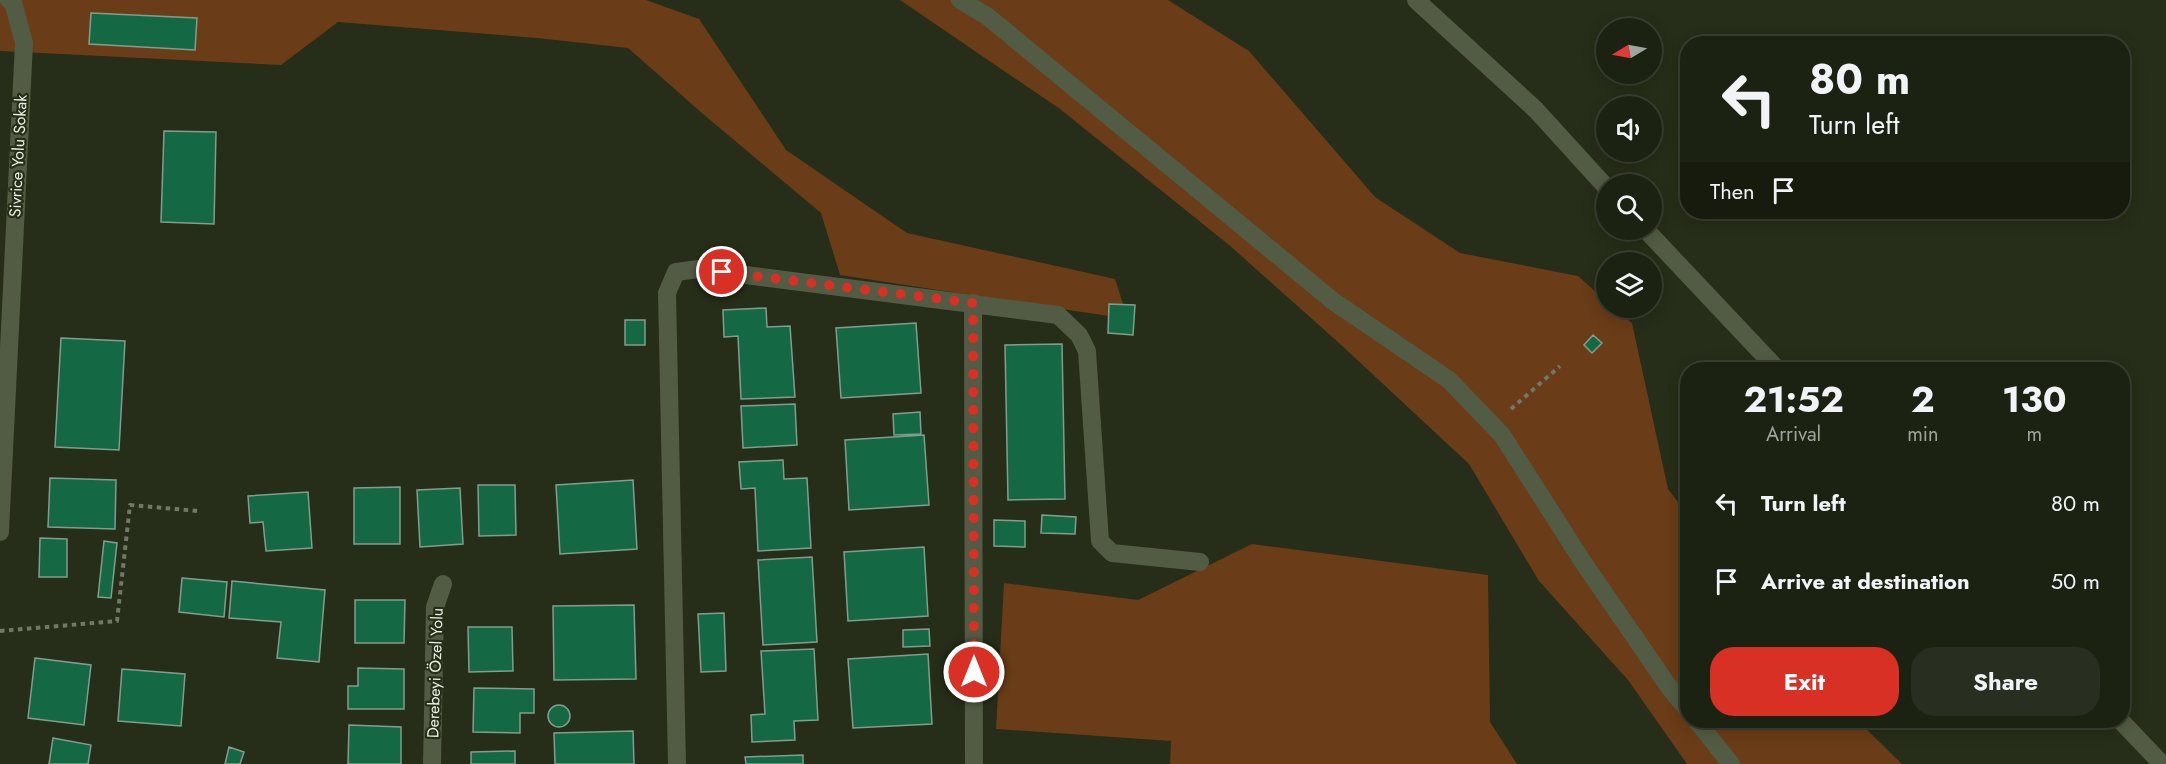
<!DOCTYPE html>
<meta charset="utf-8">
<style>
:root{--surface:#1c2212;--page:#292f20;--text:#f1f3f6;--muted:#a0a49f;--line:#3a3f32;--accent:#d93025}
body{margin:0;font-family:Jost,sans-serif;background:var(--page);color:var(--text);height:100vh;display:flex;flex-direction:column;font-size:22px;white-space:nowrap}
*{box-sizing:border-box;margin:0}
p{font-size:20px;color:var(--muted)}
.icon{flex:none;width:33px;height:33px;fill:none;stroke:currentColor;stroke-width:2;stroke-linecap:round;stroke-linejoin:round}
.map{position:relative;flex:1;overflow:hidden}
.panel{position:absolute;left:1680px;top:362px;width:450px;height:366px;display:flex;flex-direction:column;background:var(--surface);border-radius:24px;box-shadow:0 3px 15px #0003,0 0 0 2px var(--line)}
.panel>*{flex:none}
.hud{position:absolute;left:1680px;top:36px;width:450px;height:183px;border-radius:24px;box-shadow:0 3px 15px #0003,0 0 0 2px var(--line);background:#1c2212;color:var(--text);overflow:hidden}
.needle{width:39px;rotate:260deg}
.fabs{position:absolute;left:1596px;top:18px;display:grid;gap:12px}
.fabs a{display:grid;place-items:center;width:66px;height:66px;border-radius:50%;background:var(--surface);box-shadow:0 3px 15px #0003,0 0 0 2px var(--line);font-size:30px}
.pin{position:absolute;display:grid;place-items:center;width:51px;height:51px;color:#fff;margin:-26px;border:3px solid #fff;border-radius:50%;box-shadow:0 2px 6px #0007}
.me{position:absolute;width:66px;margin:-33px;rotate:0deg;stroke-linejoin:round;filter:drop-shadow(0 0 4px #0008)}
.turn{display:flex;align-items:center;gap:21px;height:126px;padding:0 30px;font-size:27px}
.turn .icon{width:78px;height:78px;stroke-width:2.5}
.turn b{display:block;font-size:42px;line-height:51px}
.then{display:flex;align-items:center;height:57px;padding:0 30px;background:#0003;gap:12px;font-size:22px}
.eta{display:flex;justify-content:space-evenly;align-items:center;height:102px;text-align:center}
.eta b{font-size:36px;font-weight:700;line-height:42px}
.button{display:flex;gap:12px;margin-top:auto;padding:12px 30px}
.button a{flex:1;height:69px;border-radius:24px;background:var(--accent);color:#fff;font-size:24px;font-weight:700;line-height:69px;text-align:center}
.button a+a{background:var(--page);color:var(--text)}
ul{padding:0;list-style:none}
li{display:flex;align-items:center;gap:18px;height:78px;padding:0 30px}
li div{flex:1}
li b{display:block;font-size:22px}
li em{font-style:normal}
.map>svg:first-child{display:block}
</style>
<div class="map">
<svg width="2166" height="764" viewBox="0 0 2166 764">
<rect width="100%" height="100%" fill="#262d18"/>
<path fill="#6a3c17" d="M0,0H646L699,19L786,150L907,233L1115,279L1128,319L840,275L821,213L703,114L628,48L537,38L338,22L281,65L0,51Z
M900,0H1168L1249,51L1375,197L1460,253L1578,276L1606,301V308H1614L1632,323L1668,489L1687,514L1688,720H1857L1902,764H1687L1628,680L1539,581L1469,464L1339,343L1229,245L1060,109Z
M1252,544L1488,575L1490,722L1517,764H1170L1171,741L996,729L1004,583L1138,600Z"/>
<path fill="#146944" stroke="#829d8d" stroke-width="1.5" d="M91,13L197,18L195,50L89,44Z
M164,131L216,132L214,224L161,222Z
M1109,304L1135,305L1133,335L1108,333Z
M766,308L767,327L790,326L795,397L741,399L738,336L724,337L723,310Z
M625,320H645V345H625Z
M916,323L921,393L841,398L836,328Z
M1593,335L1602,343L1592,353L1584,345Z
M61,338L125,341L119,450L55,447Z
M1062,344L1065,499L1008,500L1005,345Z
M795,404L797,445L743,448L741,406Z
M920,412L921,434L894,435L893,414Z
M924,435L929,505L849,510L845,440Z
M783,460L784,479L807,478L811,548L758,551L755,488L741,489L739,462Z
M50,478L116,480L115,529L48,527Z
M633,480L637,549L560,554L556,485Z
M478,485H515L516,535L479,536Z
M400,487V544H354V488Z
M460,488L463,544L420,547L417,490Z
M308,492L312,548L266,551L263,522L250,523L248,496Z
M1042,515L1076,517L1075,534L1041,533Z
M994,520L1025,521V547L994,546Z
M40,538L67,539V577H39Z
M104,541L117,543L111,598L98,597Z
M924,547L928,616L848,621L844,552Z
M812,557L817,642L763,645L758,560Z
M182,578L227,582L224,617L179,612Z
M232,581L325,590L319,662L277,658L281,622L229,618Z
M355,600H405L404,643H355Z
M634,605L636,679L554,680L553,606Z
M724,613L726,671L701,672L698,614Z
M468,627H512L513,671L469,672Z
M929,629L930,646L903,647V630Z
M814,649L818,720L794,721L795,740L752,742L751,715L765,714L761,651Z
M928,654L932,724L853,728L848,659Z
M35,658L91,665L84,725L28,718Z
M358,668L404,669V709H348V686H358Z
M122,669L185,674L181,726L118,721Z
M474,688L534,689V713H520V733L473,732Z
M548 716a11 11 0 1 1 22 0a11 11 0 1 1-22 0Z
M349,725L401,727V764H348Z
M633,731L634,764H555L554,733Z
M53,738L91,745L88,764H49Z
M229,747L244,752L240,764H225Z
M515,751V764H471V752Z
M803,755V764H746L745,757Z"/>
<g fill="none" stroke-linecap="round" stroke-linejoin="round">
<path stroke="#727867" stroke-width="4" stroke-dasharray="4.5 4.5" stroke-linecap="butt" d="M1511,409L1560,366
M0,631L117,621L130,505L198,511"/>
<path stroke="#525b43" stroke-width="18" d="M960,0L987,16L1333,301L1449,380L1502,435L1583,562L1671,690L1688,710
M1416,0L1536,110L1606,187
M1646,230L1777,369
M973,303L974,764
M0,532L24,43L13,2L9,0
M1696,720L1731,764
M2120,720L2162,764
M432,764L435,607L443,584
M677,764L667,293L676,272L699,269L1058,315L1079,335L1087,351L1100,541L1112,553L1200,562"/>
</g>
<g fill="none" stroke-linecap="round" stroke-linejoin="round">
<path stroke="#d93025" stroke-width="10" stroke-dasharray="0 18" d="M722,272L973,303L974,672"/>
</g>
<g text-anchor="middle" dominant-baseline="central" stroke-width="4.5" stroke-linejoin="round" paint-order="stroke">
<g font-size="16" fill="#eaefe2" stroke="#262d18">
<text transform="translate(18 156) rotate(-87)">Sivrice Yolu Sokak</text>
<text transform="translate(435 673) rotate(-88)">Derebeyi Özel Yolu</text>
</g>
</g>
</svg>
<div class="fabs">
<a><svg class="needle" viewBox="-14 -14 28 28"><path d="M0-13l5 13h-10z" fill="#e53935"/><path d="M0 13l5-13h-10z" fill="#a0a49f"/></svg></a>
<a><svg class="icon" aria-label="sound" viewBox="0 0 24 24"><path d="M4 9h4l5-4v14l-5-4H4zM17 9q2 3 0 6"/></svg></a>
<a><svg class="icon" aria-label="search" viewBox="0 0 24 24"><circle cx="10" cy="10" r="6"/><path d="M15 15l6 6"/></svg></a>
<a><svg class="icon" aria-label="layers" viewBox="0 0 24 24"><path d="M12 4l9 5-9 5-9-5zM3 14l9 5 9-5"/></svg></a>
</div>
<div class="pin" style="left:722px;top:272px;background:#d93025"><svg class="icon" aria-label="arrive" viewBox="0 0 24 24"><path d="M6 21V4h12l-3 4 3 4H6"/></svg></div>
<svg class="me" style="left:974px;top:672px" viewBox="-20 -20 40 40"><circle r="17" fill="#d93025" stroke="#fff" stroke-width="3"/><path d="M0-11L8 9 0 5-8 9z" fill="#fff"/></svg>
<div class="hud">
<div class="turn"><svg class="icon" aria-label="left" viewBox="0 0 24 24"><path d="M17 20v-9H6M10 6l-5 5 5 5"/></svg><div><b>80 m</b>Turn left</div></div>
<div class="then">Then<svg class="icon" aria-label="arrive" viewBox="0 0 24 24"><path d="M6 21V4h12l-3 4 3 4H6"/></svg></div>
</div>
<section class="panel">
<div class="eta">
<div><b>21:52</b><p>Arrival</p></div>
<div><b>2</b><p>min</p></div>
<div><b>130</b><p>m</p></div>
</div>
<ul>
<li><svg class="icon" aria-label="left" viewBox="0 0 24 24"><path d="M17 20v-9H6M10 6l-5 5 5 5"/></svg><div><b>Turn left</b></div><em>80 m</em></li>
<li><svg class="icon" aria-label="arrive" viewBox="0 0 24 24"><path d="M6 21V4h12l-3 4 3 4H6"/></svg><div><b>Arrive at destination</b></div><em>50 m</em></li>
</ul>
<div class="button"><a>Exit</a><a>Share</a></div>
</section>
</div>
